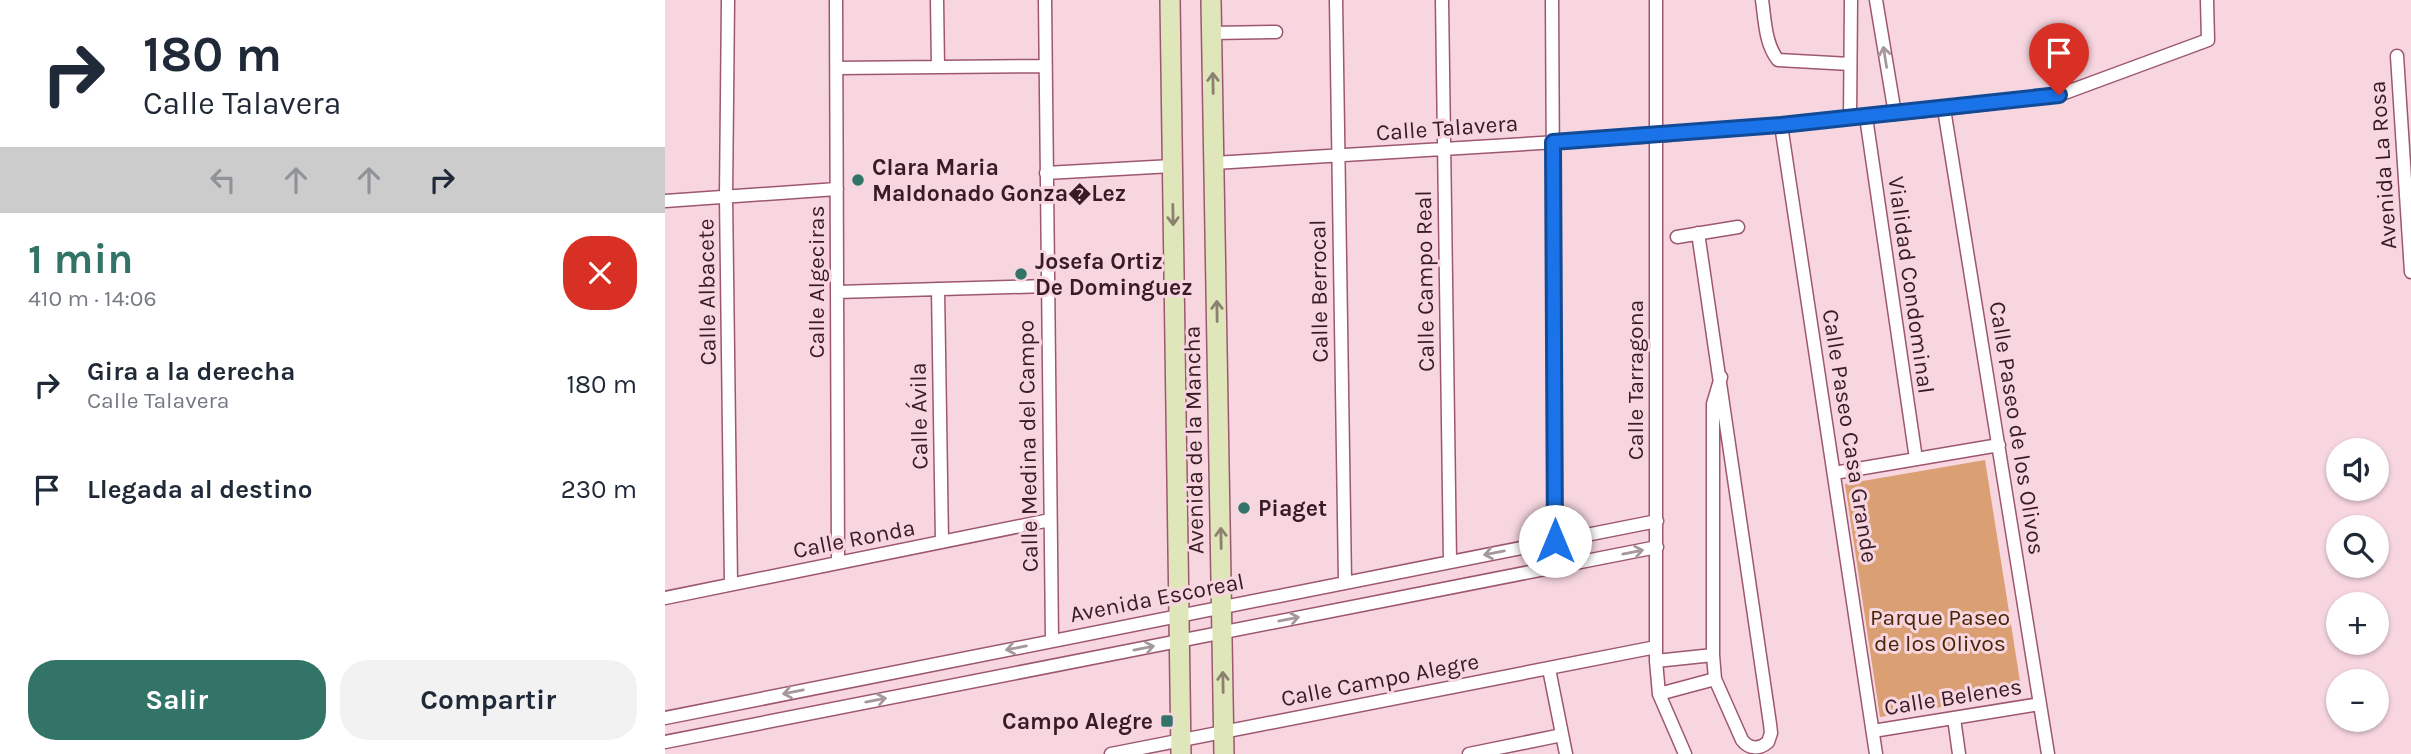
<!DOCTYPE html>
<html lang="es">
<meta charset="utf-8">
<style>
:root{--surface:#fff;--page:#f2f2f3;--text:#1f2937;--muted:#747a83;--accent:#327568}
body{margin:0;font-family:Karla,sans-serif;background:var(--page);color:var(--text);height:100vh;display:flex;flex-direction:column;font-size:26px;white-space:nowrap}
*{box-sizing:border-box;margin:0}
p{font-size:23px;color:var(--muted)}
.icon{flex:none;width:38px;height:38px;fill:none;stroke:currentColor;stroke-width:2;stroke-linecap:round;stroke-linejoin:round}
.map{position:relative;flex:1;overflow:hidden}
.side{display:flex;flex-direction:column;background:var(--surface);width:665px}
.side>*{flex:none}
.hud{background:#fff;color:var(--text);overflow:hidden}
.controls{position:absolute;left:1661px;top:438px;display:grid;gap:14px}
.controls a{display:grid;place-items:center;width:63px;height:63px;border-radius:50%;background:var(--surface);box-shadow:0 2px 5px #0004;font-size:35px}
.pin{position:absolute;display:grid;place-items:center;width:60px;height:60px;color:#fff;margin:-72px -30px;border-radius:50% 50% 50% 0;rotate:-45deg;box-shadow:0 0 7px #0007}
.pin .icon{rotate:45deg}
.me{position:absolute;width:77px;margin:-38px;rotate:0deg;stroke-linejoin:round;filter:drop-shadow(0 0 5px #0008)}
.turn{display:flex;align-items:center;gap:24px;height:147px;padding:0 28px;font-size:32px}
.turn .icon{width:91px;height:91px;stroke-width:2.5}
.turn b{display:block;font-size:49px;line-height:60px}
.lanes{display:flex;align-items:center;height:66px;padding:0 28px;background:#0003;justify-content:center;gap:35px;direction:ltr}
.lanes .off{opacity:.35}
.round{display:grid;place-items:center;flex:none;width:74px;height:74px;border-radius:28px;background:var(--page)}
.headline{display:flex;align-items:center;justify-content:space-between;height:119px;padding:0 28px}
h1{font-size:42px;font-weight:700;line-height:52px;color:var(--accent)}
.primary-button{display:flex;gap:14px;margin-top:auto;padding:14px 28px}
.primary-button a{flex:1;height:80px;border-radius:28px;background:var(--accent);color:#fff;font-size:28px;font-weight:700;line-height:80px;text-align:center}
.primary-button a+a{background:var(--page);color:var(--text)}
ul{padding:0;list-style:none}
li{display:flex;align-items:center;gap:21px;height:105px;padding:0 28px}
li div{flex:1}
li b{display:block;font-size:26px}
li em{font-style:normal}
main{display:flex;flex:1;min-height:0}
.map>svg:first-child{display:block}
</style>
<main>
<section class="side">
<div class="hud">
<div class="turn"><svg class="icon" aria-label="right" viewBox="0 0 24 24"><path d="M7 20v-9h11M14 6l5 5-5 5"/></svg><div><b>180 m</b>Calle Talavera</div></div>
<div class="lanes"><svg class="icon off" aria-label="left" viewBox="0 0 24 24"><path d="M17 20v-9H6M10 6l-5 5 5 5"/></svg><svg class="icon off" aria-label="ahead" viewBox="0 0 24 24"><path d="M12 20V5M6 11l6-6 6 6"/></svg><svg class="icon off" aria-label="ahead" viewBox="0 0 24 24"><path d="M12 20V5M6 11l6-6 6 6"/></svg><svg class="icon" aria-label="right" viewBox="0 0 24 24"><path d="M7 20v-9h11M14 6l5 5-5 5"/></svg></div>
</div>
<div class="headline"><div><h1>1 min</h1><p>410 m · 14:06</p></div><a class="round" style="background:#d93025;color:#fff"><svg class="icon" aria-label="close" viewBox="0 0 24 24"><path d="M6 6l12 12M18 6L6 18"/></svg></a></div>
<ul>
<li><svg class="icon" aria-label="right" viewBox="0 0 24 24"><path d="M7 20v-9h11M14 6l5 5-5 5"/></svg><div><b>Gira a la derecha</b><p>Calle Talavera</p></div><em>180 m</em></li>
<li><svg class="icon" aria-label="arrive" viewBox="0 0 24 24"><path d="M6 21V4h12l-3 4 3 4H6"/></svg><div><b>Llegada al destino</b></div><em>230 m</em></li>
</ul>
<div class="primary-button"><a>Salir</a><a>Compartir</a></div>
</section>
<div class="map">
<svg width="1746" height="754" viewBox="0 0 1746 754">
<rect width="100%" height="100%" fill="#f7d6e0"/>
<path fill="#da9f72" d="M1320,460L1357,694L1215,717L1180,484Z"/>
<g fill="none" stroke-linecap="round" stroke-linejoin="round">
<defs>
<path id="street" d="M63,0L61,197L66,584
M171,0L173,563
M272,0L273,67
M380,0L387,640
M671,0L680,582
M777,0L785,562
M887,0L890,541
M991,0V661L994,694L1020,754
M1097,0C1100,20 1100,44 1113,60L1185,64
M1211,0L1230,114
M547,33L611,32
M1732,56L1746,272
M172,68L380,66
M1279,109L1383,754
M1201,117L1251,459
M1185,118L1186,0
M1116,125L1211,754
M549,163L991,136L1279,109L1394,95L1543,40L1542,0
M381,173L507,166
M0,201L172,189
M1033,233L1105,724L1106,733L1103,742C1094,750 1084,749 1077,740L1050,679L1048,655V404L1056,377
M1012,237L1073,227
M273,289L277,542
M172,292L382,286
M1169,473L1334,445
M0,598L385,520
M991,661L1048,655
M884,669L901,754
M994,694L1050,679
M0,718L992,521
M1289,718L1294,754
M1208,731L1375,704
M0,742L992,547
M446,754L991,647
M804,754L897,735"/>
<path id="secondary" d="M505,0L516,754
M546,0L559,754"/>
</defs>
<use href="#street" stroke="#9d5770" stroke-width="15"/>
<use href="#secondary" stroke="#9d5770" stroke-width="22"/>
<use href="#street" stroke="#fff" stroke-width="12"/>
<use href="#secondary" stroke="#dfe6ba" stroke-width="19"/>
</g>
<defs><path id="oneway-shaft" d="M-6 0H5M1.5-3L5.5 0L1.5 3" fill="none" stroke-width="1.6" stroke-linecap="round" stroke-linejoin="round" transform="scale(1.75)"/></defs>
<g stroke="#a5989d">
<use href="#oneway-shaft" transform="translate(1220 57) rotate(-99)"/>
<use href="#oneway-shaft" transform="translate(968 552) rotate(-11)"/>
<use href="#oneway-shaft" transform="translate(829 553) rotate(169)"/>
<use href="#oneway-shaft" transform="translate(624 619) rotate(-11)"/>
<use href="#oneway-shaft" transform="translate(351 648) rotate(169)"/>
<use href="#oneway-shaft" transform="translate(479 648) rotate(-11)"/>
<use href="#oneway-shaft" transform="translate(128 692) rotate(169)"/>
<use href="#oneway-shaft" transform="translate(211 700) rotate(-11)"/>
</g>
<g stroke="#8c8070">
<use href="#oneway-shaft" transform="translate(548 83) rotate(-91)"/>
<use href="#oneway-shaft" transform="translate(508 215) rotate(89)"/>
<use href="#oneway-shaft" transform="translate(552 311) rotate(-91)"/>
<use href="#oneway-shaft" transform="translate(556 538) rotate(-91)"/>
<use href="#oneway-shaft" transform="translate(558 682) rotate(-91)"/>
</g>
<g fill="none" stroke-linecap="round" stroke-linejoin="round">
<defs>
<path id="route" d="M890,541L888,142L1116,125L1394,95"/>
</defs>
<use href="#route" stroke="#114b97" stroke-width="18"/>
<use href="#route" stroke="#1a73e8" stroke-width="12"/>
</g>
<g fill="#327568" stroke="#f7d6e0" stroke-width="2.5">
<circle cx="193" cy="180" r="7"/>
<circle cx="356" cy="274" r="7"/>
<circle cx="579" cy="508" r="7"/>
<rect x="495" y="714" width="14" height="14" rx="3.5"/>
</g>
<g text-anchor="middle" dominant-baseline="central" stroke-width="6" stroke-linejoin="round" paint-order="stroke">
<g font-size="23" fill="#381b25" stroke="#f7d6e0">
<text transform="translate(782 128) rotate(-4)">Calle Talavera</text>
<text transform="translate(1718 165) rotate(-94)">Avenida La Rosa</text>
<text transform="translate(760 281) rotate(-91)">Calle Campo Real</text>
<text transform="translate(151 282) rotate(-90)">Calle Algeciras</text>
<text transform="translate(1246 285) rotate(82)">Vialidad Condominal</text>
<text transform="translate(654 291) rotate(-91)">Calle Berrocal</text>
<text transform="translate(42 292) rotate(-91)">Calle Albacete</text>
<text transform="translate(970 380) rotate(-90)">Calle Tarragona</text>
<text transform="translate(254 416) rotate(-91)">Calle Ávila</text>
<text transform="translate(1352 428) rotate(81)">Calle Paseo de los Olivos</text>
<text transform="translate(1185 436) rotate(81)">Calle Paseo Casa Grande</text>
<text transform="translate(529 440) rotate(-91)">Avenida de la Mancha</text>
<text transform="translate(363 446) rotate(-91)">Calle Medina del Campo</text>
<text transform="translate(189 539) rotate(-11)">Calle Ronda</text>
<text transform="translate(492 598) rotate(-11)">Avenida Escoreal</text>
<text transform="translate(715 680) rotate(-11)">Calle Campo Alegre</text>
<text transform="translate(1288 697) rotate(-9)">Calle Belenes</text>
</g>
<g font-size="23" font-weight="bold" fill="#381b25" stroke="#f7d6e0" text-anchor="start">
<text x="207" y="167">Clara Maria<tspan x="207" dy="26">Maldonado Gonza�Lez</tspan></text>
<text x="370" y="261">Josefa Ortiz<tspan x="370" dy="26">De Dominguez</tspan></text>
<text x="593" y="508">Piaget</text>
<text x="488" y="721" text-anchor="end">Campo Alegre</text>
</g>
<g font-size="23" fill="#472505" stroke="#f7d6e0">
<text x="1275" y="617">Parque Paseo<tspan x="1275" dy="26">de los Olivos</tspan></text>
</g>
</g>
</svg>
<div class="controls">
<a><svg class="icon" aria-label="sound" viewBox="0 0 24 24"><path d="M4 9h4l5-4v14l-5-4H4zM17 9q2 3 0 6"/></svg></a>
<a><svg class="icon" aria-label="search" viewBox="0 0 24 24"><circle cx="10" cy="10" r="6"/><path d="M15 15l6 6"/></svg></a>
<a>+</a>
<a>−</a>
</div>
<div class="pin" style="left:1394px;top:95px;background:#d93025"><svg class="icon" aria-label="arrive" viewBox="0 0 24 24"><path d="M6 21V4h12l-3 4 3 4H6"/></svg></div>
<svg class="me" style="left:890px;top:541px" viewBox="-20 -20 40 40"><circle r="19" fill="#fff"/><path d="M0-13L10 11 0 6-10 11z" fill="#1a73e8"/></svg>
</div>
</main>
